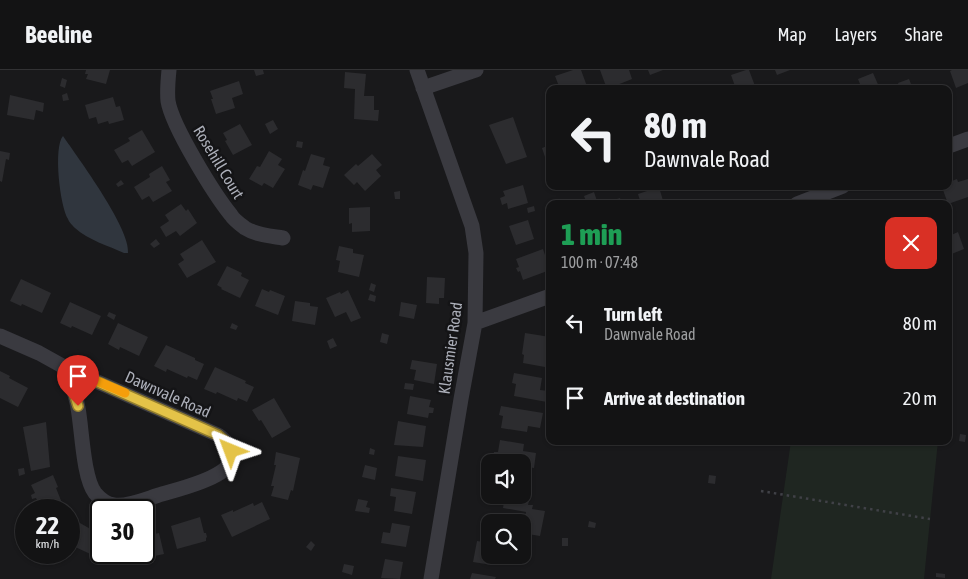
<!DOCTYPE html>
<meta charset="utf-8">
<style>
:root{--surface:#131314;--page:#1c1c1d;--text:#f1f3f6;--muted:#9d9ea0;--line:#323234}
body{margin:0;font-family:"Asap Condensed",sans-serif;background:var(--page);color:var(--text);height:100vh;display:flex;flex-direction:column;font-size:19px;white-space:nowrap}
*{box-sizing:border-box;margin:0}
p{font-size:16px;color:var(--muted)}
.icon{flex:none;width:28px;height:28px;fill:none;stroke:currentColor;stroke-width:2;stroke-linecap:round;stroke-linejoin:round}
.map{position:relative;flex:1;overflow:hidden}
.panel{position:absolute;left:546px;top:130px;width:406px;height:245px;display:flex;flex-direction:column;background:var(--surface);border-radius:10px;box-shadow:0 1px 4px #0004,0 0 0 1px var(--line)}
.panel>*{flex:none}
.banner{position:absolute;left:546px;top:15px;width:406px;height:105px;border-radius:10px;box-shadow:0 1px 4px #0004,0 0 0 1px var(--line);background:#131314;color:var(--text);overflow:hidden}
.fabs{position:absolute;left:481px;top:384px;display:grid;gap:10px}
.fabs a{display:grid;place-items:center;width:50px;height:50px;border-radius:10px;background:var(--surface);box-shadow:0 1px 4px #0004,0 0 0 1px var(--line);font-size:25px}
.speed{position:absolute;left:15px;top:429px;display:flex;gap:10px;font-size:25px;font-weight:700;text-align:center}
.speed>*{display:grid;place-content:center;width:65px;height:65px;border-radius:50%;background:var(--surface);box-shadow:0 1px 4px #0004,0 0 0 1px var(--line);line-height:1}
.speed small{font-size:12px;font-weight:400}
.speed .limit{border:2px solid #111;border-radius:8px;background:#fff;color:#111}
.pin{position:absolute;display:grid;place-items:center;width:42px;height:42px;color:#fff;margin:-51px -21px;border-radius:50% 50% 50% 0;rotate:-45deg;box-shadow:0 0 5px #0007}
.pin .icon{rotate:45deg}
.me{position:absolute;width:55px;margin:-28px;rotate:316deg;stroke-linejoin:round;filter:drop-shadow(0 0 4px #0008)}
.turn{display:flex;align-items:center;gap:18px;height:105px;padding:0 15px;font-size:22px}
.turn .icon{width:65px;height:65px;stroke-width:2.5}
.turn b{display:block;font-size:35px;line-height:42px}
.round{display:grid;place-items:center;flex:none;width:52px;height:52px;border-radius:10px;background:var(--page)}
.headline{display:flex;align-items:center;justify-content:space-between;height:85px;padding:0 15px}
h1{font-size:30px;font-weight:800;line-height:38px;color:#1e9e55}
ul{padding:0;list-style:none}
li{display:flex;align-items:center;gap:15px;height:75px;padding:0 15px}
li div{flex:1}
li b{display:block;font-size:19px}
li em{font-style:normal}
header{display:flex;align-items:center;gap:30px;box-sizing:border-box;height:70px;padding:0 25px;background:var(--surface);border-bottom:1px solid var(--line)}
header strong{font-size:24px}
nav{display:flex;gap:28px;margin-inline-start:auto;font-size:18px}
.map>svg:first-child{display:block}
</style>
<header>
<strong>Beeline</strong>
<nav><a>Map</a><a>Layers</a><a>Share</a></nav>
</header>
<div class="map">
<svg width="968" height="509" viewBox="0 0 968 509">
<rect width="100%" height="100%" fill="#19191b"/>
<path fill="#1f2621" d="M791,371H938L924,509H771Z"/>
<path fill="#30363e" d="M63,66C78,88 131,159 128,183H124C109,176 88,170 75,158C73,156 69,152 68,149C60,137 53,77 63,66Z"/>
<path fill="#2c2c2f" d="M86,0H110L106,14L86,9L88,4H85Z
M254,0H263L264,4L256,6Z
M573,0H581L588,19H560L555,6Z
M600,0H629L632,9L607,19Z
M648,0H663L650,5Z
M746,0H749L755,16L747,19H736L731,5Z
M775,0H790L777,5Z
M952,0H968V13L956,18L950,1Z
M345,2L366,4L364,26H374V40H379L378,51L354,49L355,19L344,18Z
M873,3L880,19H862L858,9Z
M62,8L67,10L65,18L60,16Z
M909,9L913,19H900L898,13Z
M239,11L243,24L232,28L235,38L216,44L211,29H213L210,21Z
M67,23L69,30L63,31L62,25Z
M10,25L44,33L43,42L36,40L34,50L7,45Z
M113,27L116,37L120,36L124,50L109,54L108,51L98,54L96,47L89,49L85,35Z
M513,47L527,87L506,94L489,55Z
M273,50L278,59L270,64L265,54Z
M240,54L252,75L233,85L225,71L227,70L223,63Z
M142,60L155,82L132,96L128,90L122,93L114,80L130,71L128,68Z
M297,71L303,72L302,78L296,77Z
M550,75V89L546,90L542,78Z
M0,81L10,83L9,90L6,89L2,112L0,111Z
M269,81L282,89L278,95L285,99L273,118L264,113L262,116L249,109L257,96L260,97Z
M311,84L325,88L323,95L330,97L323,118L313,115L311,120L298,115L303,100L305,101Z
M372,84L382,95L376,100L381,106L365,121L357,112L354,115L344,105L356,94L358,96Z
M162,96L170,110L166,112L172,121L153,132L149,126L142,130L134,117L150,107L149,104Z
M957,109L958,112L968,109V127L948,134L942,117L949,116V112Z
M121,110L124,114L118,117L116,114Z
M523,115L528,133L508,139L507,133L502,135L500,128L505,126L503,121Z
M659,117L664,134H641L638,124Z
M400,121V129H395L394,122Z
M594,122L598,134H587L584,126Z
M620,128L622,134H615L614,130Z
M181,134L186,141L188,139L197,153L180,166L176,161L166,167L160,157L169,151L165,145Z
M534,136L535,141L528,143L527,138Z
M370,137V161L352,162V153L349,154V138Z
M528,150L534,169L516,175L509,156Z
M958,162L964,179L949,185V166Z
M156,169L160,174L154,178L150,174Z
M202,170L216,192L187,208L178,194L184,190L180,184Z
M339,176L353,179V183L364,185L359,207L338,202L340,191L336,190Z
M543,179L550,200L523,210L520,201L518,202L516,198L519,197L516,189Z
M227,196L242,203L241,206L249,210L240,228L221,219L222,218L217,215Z
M427,207L445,208L444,228H439V234L426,233Z
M21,209L51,223L42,243L22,234L21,236L10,231Z
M371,213L376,215L374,222L369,220Z
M262,219L269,222L270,220L285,226L278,245L255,236Z
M348,220L361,248L351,252L346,242L335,247L326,228L340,222L341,224Z
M370,224L376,226L375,232L368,230Z
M295,231L310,233V236L318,237L315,255L292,251Z
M70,232L101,246L92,265L72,256L71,258L60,253Z
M401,232L417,235L414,249L399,246Z
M109,242L116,245L114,250L107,246Z
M118,253L148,267L139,286L120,277L119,280L108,274Z
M232,253L238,256L236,260L230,258Z
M382,263L389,265L387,274L380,272Z
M525,263L550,267L545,297L523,293L524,285L522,284Z
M333,268L337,276L330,279L327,271Z
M166,275L195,288V290L204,294L197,310L188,306L187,308L167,299L166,302L154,296Z
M412,290L437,294L434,314L414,310L416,300L410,299Z
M215,297L246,311L245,313L254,317L247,332L238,328L237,331L217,322L216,324L204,319Z
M0,301L10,306L9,308L28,318L18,337L0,328Z
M514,303L542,308L540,320L549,321L547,332L514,326L516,314L512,313Z
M405,313L414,314L413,320L404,319Z
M410,326L431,330L429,337L434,338L433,343H429L428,348L407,344Z
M274,328L291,357L272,368L261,350L259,351L252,340Z
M501,336L543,343L540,358L528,356L527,362L501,358L503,346L499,345Z
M398,351L426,356L423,377L394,375Z
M46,352L50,397L31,401L23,357Z
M960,364L966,365L965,372L959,371Z
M500,370L524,374L523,381L536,383L534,398L522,396V392H497L492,390L494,382H498Z
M370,378L375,380L374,385L369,384Z
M276,382L300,388L293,421L291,420L288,430L271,426L274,416H271L276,395H274Z
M398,386L426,390L423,411L395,406Z
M365,395L377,398L375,410L362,407Z
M24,398L25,404L19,406L18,399Z
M53,405L58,417L56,418L64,438L63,440H41L36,428L32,429L31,425L35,423L31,415Z
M709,405L716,406L715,414L708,413Z
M522,416L532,418L528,435H533L532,439L545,441L540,466L522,463L526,442L503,438L505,425H522Z
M391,418L416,422L412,444L394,441L396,427L390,426Z
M358,429L368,431L366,437L370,438L369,443L355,441Z
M262,432L270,449L232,467L221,445L233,440V442L253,433L254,436Z
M200,447L204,463H206L207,467L206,468V471L177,479L171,456Z
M589,451L596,453L595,458L588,457Z
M80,453L101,465V482H104L101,489L71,475Z
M392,453L410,456L406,477L381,473L383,462L390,463Z
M159,463L164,484L131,491L129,482H144V466Z
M562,468H568V476H562Z
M311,471L315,475L311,481L306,477Z
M477,471L490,473V485H501V487L494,486L492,495L473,492Z
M385,489L403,492L400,509L381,508Z
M344,494L354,496L352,505L342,502Z
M472,503L496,507L495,509H470Z
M936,503L945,504V508L936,507Z"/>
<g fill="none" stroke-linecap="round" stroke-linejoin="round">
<path stroke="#404147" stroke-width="2.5" stroke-dasharray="2.5 4" stroke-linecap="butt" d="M761,421L930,449"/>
<path stroke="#3a3a40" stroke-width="15" d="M169,0C168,10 167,21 168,31C172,56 214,124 231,145C234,150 241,155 245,158C256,165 271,166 283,168
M417,0L472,156L476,183L475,253L461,329L431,509
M423,18L476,0
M949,76L968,69
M797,134L843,116
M475,253L550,226
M0,266L39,283L66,298
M66,298L218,365C264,400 186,417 162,424C148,428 129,437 114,435C107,434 100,429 95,423C83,407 82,359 78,338C76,324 70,311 66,298Z"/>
</g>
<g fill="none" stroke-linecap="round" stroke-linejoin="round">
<defs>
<path id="route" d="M78,336L66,298L218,365L225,371L231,381"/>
</defs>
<use href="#route" stroke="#947f2f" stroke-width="12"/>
<use href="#route" stroke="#e4c348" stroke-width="9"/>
<path stroke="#f59e0b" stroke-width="9" d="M83,305L125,323"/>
</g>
<g text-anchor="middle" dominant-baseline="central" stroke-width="5" stroke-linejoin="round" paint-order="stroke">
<g font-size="16" fill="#acafb9" stroke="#141416">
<text transform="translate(219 92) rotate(59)">Rosehill Court</text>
<text transform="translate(450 278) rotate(-82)">Klausmier Road</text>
<text transform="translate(168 324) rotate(24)">Dawnvale Road</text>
</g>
</g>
</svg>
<div class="fabs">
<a><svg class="icon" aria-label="sound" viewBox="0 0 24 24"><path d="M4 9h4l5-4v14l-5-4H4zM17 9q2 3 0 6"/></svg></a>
<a><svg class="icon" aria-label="search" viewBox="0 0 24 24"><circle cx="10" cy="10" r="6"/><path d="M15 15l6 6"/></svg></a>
</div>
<div class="speed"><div>22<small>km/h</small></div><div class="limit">30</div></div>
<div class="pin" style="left:78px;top:336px;background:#d93025"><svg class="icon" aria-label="arrive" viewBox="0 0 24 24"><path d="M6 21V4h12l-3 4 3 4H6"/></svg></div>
<svg class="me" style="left:231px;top:381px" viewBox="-20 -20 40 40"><path d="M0-17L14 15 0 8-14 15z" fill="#e4c348" stroke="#fff" stroke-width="4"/></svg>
<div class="banner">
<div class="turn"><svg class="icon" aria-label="left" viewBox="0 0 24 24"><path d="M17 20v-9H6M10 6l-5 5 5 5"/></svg><div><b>80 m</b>Dawnvale Road</div></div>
</div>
<section class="panel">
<div class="headline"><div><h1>1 min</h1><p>100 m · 07:48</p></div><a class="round" style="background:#d93025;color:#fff"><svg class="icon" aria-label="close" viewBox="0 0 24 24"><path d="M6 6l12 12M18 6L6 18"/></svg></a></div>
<ul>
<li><svg class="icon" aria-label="left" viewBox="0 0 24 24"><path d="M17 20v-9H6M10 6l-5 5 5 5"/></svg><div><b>Turn left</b><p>Dawnvale Road</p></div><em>80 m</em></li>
<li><svg class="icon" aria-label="arrive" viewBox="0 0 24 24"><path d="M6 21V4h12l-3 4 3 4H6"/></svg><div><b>Arrive at destination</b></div><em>20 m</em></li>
</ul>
</section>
</div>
